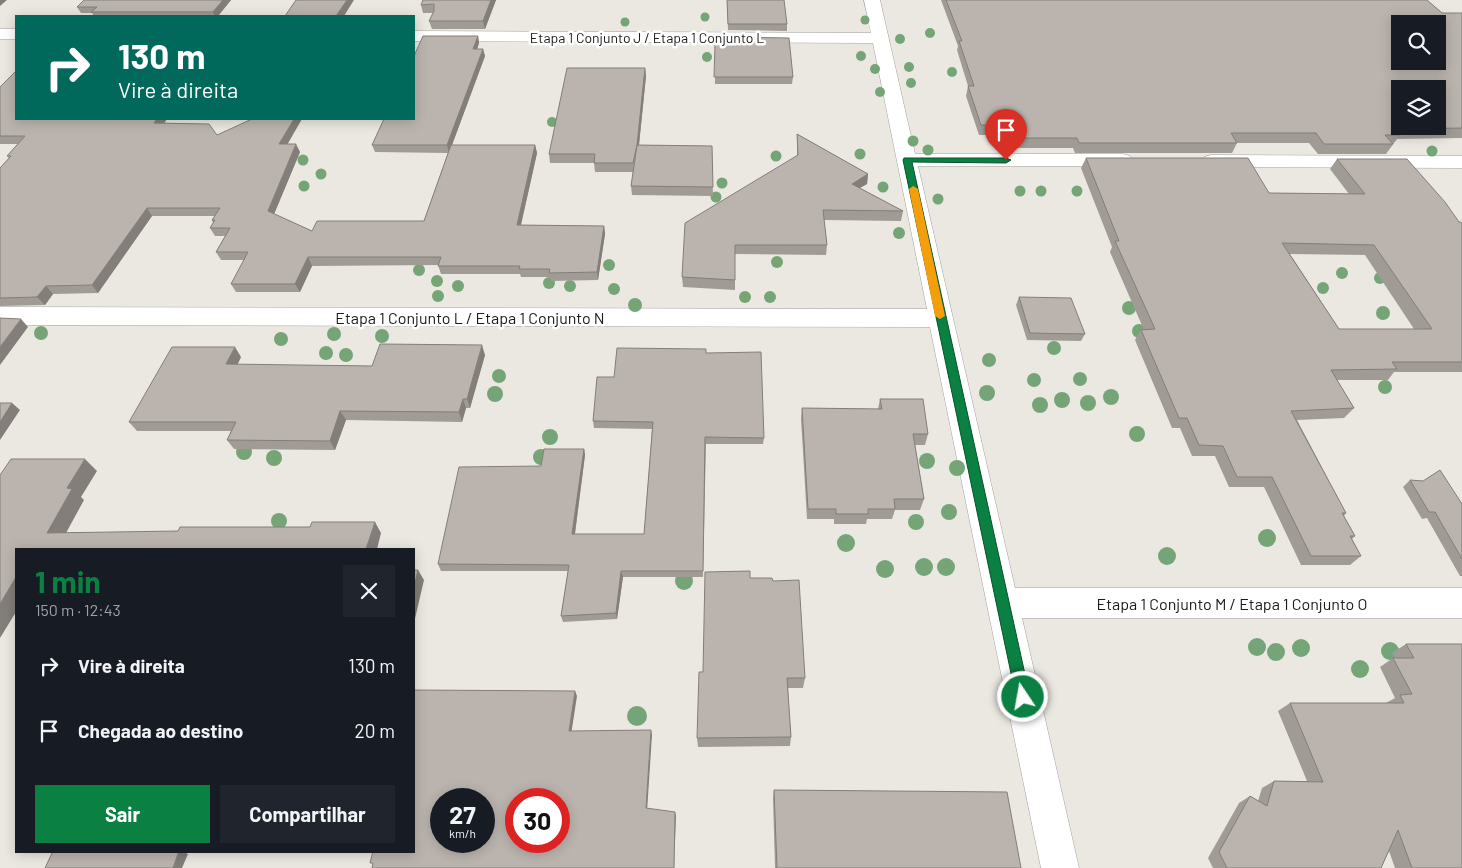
<!DOCTYPE html>
<html lang="pt">
<meta charset="utf-8">
<style>
:root{--surface:#171b24;--page:#20242c;--text:#f1f3f6;--muted:#9ea1a6;--accent:#0b8043}
body{margin:0;font-family:Barlow,sans-serif;background:var(--page);color:var(--text);height:100vh;display:flex;flex-direction:column;font-size:19px;white-space:nowrap}
*{box-sizing:border-box;margin:0}
p{font-size:16px;color:var(--muted)}
.icon{flex:none;width:28px;height:28px;fill:none;stroke:currentColor;stroke-width:2;stroke-linecap:round;stroke-linejoin:round}
.map{position:relative;flex:1;overflow:hidden}
.details{position:absolute;left:15px;top:548px;width:400px;height:305px;display:flex;flex-direction:column;background:var(--surface);border-radius:0px;box-shadow:0 2px 12px #0003}
.details>*{flex:none}
.banner{position:absolute;left:15px;top:15px;width:400px;height:105px;border-radius:0px;box-shadow:0 2px 12px #0003;background:#00695c;color:#fff;overflow:hidden}
.fabs{position:absolute;left:1391px;top:15px;display:grid;gap:10px}
.fabs a{display:grid;place-items:center;width:55px;height:55px;border-radius:0px;background:var(--surface);box-shadow:0 2px 12px #0003;font-size:25px}
.speed{position:absolute;left:430px;top:788px;display:flex;gap:10px;font-size:25px;font-weight:700;text-align:center}
.speed>*{display:grid;place-content:center;width:65px;height:65px;border-radius:50%;background:var(--surface);box-shadow:0 2px 12px #0003;line-height:1}
.speed small{font-size:12px;font-weight:400}
.speed .limit{border:8px solid #d22;background:#fff;color:#111}
.pin{position:absolute;display:grid;place-items:center;width:42px;height:42px;color:#fff;margin:-51px -21px;border-radius:50% 50% 50% 0;rotate:-45deg;box-shadow:0 0 5px #0007}
.pin .icon{rotate:45deg}
.me{position:absolute;width:55px;margin:-28px;rotate:348deg;stroke-linejoin:round;filter:drop-shadow(0 0 4px #0008)}
.turn{display:flex;align-items:center;gap:18px;height:105px;padding:0 20px;font-size:22px}
.turn .icon{width:65px;height:65px;stroke-width:2.5}
.turn b{display:block;font-size:35px;line-height:42px}
.round{display:grid;place-items:center;flex:none;width:52px;height:52px;border-radius:0px;background:var(--page)}
.head{display:flex;align-items:center;justify-content:space-between;height:85px;padding:0 20px}
h1{font-size:30px;font-weight:700;line-height:38px;color:var(--accent)}
.action{display:flex;gap:10px;margin-top:auto;padding:10px 20px}
.action a{flex:1;height:58px;border-radius:0px;background:var(--accent);color:#fff;font-size:20px;font-weight:700;line-height:58px;text-align:center}
.action a+a{background:var(--page);color:var(--text)}
ul{padding:0;list-style:none}
li{display:flex;align-items:center;gap:15px;height:65px;padding:0 20px}
li div{flex:1}
li b{display:block;font-size:19px}
li em{font-style:normal}
.map>svg:first-child{display:block}
</style>
<div class="map">
<svg width="1462" height="868" viewBox="0 0 1462 868">
<rect width="100%" height="100%" fill="#ebe8e1"/>
<g fill="none" stroke-linecap="round" stroke-linejoin="round">
<defs>
<path id="minor" d="M864,0H880L915,154H1123L1130,156L1133,160L1130,164L1123,166H918L1015,588H1462V618H1022L1079,868H1041L930,327L0,325V307L927,309L873,43L414,41V31L871,33Z
M0,29H16V39H0Z
M1211,155L1462,156V168L1211,167L1204,165L1201,161L1204,157Z"/>
</defs>
<use href="#minor" stroke="#a2a2a2" stroke-width="1"/>
<use href="#minor" fill="#fff" fill-rule="evenodd"/>
</g>
<g fill="#75a576">
<circle cx="705" cy="17" r="4.5"/>
<circle cx="865" cy="20" r="4.5"/>
<circle cx="625" cy="22" r="4.5"/>
<circle cx="930" cy="33" r="5"/>
<circle cx="900" cy="39" r="5"/>
<circle cx="861" cy="56" r="5"/>
<circle cx="707" cy="57" r="5"/>
<circle cx="909" cy="67" r="5"/>
<circle cx="875" cy="69" r="5"/>
<circle cx="952" cy="72" r="5"/>
<circle cx="911" cy="83" r="5"/>
<circle cx="880" cy="92" r="5"/>
<circle cx="552" cy="122" r="5"/>
<circle cx="913" cy="141" r="5.5"/>
<circle cx="928" cy="150" r="5.5"/>
<circle cx="1432" cy="151" r="5.5"/>
<circle cx="860" cy="154" r="5.5"/>
<circle cx="776" cy="156" r="5.5"/>
<circle cx="303" cy="160" r="5.5"/>
<circle cx="321" cy="174" r="5.5"/>
<circle cx="722" cy="183" r="5.5"/>
<circle cx="304" cy="186" r="5.5"/>
<circle cx="883" cy="187" r="5.5"/>
<circle cx="1020" cy="191" r="5.5"/>
<circle cx="1041" cy="191" r="5.5"/>
<circle cx="1077" cy="191" r="5.5"/>
<circle cx="716" cy="197" r="5.5"/>
<circle cx="938" cy="199" r="5.5"/>
<circle cx="899" cy="233" r="6"/>
<circle cx="777" cy="262" r="6"/>
<circle cx="609" cy="265" r="6"/>
<circle cx="419" cy="270" r="6"/>
<circle cx="1342" cy="273" r="6"/>
<circle cx="1380" cy="278" r="6"/>
<circle cx="437" cy="281" r="6"/>
<circle cx="549" cy="283" r="6"/>
<circle cx="458" cy="286" r="6"/>
<circle cx="570" cy="286" r="6"/>
<circle cx="1323" cy="288" r="6"/>
<circle cx="614" cy="289" r="6"/>
<circle cx="438" cy="296" r="6"/>
<circle cx="745" cy="297" r="6"/>
<circle cx="770" cy="297" r="6"/>
<circle cx="635" cy="305" r="7"/>
<circle cx="1129" cy="308" r="7"/>
<circle cx="1383" cy="313" r="7"/>
<circle cx="1139" cy="331" r="7"/>
<circle cx="41" cy="333" r="7"/>
<circle cx="334" cy="334" r="7"/>
<circle cx="382" cy="336" r="7"/>
<circle cx="281" cy="339" r="7"/>
<circle cx="1054" cy="348" r="7"/>
<circle cx="326" cy="353" r="7"/>
<circle cx="346" cy="355" r="7"/>
<circle cx="989" cy="360" r="7"/>
<circle cx="499" cy="376" r="7"/>
<circle cx="1080" cy="379" r="7"/>
<circle cx="1034" cy="380" r="7"/>
<circle cx="1385" cy="387" r="7"/>
<circle cx="987" cy="393" r="8"/>
<circle cx="495" cy="394" r="8"/>
<circle cx="1111" cy="397" r="8"/>
<circle cx="1062" cy="400" r="8"/>
<circle cx="1088" cy="403" r="8"/>
<circle cx="1040" cy="405" r="8"/>
<circle cx="1137" cy="434" r="8"/>
<circle cx="550" cy="437" r="8"/>
<circle cx="244" cy="452" r="8"/>
<circle cx="541" cy="457" r="8"/>
<circle cx="274" cy="458" r="8"/>
<circle cx="927" cy="461" r="8"/>
<circle cx="957" cy="468" r="8"/>
<circle cx="949" cy="512" r="8"/>
<circle cx="279" cy="521" r="8"/>
<circle cx="916" cy="522" r="8"/>
<circle cx="1267" cy="538" r="9"/>
<circle cx="846" cy="543" r="9"/>
<circle cx="1167" cy="556" r="9"/>
<circle cx="924" cy="567" r="9"/>
<circle cx="946" cy="567" r="9"/>
<circle cx="885" cy="569" r="9"/>
<circle cx="684" cy="581" r="9"/>
<circle cx="1257" cy="647" r="9"/>
<circle cx="1301" cy="648" r="9"/>
<circle cx="1390" cy="651" r="9"/>
<circle cx="1276" cy="652" r="9"/>
<circle cx="1360" cy="669" r="9"/>
<circle cx="637" cy="716" r="10"/>
</g>
<path fill="#a19b96" fill-rule="evenodd" d="M84,0H231L218,16H94L92,13H81L77,7Z
M496,0L485,29H432L429,21L433,13H423L421,5Z
M727,0L787,24V31L728,30Z
M941,0H1427L1442,13H1462V138L1397,139L1386,154H1318L1309,143H1237L1232,153H1075L1073,148H1000L997,135H979L966,96L968,86L957,50L958,46Z
M478,36L479,43L477,49H483L485,56L452,145H535L537,153L521,225L604,226L605,234L598,280L551,281L550,277H521L520,274H441L438,265L312,266L300,292H236L231,284L244,260H221L216,252L225,236H215L210,228L213,223L212,220L215,216H152L98,293L53,294L45,305L0,306V168L9,158L7,156L18,144H0V87L16,119H167L164,123L217,135L288,144L300,152L274,214L312,231L424,221L448,153L375,152L372,145Z
M715,44H728L793,77L792,84H715Z
M645,68L646,76L639,145L712,146L713,196L632,195L631,186L633,172H595L594,163H550L549,154Z
M797,134L868,174L867,184L860,188L903,211L901,221L824,220L827,245L826,255L735,254V290L683,287L682,277L797,156Z
M1086,158L1269,193L1349,194L1330,169L1337,159L1459,222L1462,223V372H1394L1388,380H1337L1354,408L1344,418L1297,420L1346,513L1344,516L1355,536L1352,539L1361,556L1350,565H1301L1264,487H1229L1215,456H1192L1180,428H1172L1135,340L1141,330H1144L1110,252L1112,247L1081,168ZM1290,254L1365,255L1414,329H1339Z
M1019,297L1085,334L1081,341L1027,340L1016,305Z
M706,353L764,438L763,444H706L703,577H623L617,619L563,622L561,616L568,571H441L438,564L541,466L584,449L585,455L575,534H644L652,429L594,428L593,421L614,377Z
M485,355L470,408H466L462,422L346,420L335,450L234,449L227,440L231,431H137L129,422L241,357L237,365L372,366Z
M880,399L928,434L925,445H915L924,499L920,510H895L892,519H867L866,524H834V519H807L801,419L802,408L878,409Z
M1410,480L1423,481L1462,504V576H1460L1427,518L1422,519L1403,487Z
M750,578L805,678L803,688H788L791,737L790,746L698,747L697,738Z
M1406,644H1462V868H1395L1389,851L1381,868H1213L1208,858L1239,803L1250,796L1258,801L1262,788L1274,781H1307L1278,711L1290,703H1386L1395,698L1380,667L1393,658H1395L1392,653Z
M774,790L1021,868H775L773,798Z"/>
<path fill="#837e7a" d="M0,0H7L0,6Z
M223,0H231L218,16H215L213,12Z
M347,0H354L344,16H336Z
M491,0H496L485,29L483,21Z
M478,36L479,43L475,56L473,49Z
M483,49L485,56L449,153L447,145Z
M645,68L646,76L638,154L637,145Z
M157,119H167L159,131L154,123Z
M294,119H302L283,152L279,144Z
M296,144L300,152L272,219L268,211Z
M535,145L537,153L519,233L517,225Z
M868,174L867,184L850,193L852,184Z
M147,208L152,216L98,293L92,285Z
M604,226L605,234L598,280L597,272Z
M308,257L312,266L300,292L295,284Z
M46,286L53,294L45,305L37,297Z
M21,319L28,327L0,365V347Z
M482,345L485,355L470,408L467,399Z
M235,347L241,357L233,374L226,364Z
M463,399L466,408L462,422L459,412Z
M12,403L20,410L0,440V422Z
M340,411L346,420L335,450L330,441Z
M584,449L585,455L574,540L572,534Z
M85,459L97,471L81,497L84,500L60,544L47,533L67,488Z
M375,522L381,533L377,549H366Z
M418,570L424,580L414,623V587Z
M621,571L623,577L617,619L616,613Z
M16,577V612L0,638V604Z
M575,691L577,696L571,735L569,731Z
M651,730L652,735L647,812L646,808Z
M675,812L676,816L674,868Z
M179,851H182L188,854L182,868H173Z"/>
<path fill="#bbb4ae" stroke="#837e7a" fill-rule="evenodd" d="M84,0H223L213,12H91L97,7H77Z
M296,0H347L336,16H285Z
M423,0H491L483,21H429L434,11V4L421,5Z
M727,0H784L787,24H728Z
M946,0H1427L1442,13H1462V128L1394,129L1400,135H1385L1393,144H1324L1316,133H1231L1237,143H1079L1077,138H1002L999,125H981L968,86H974L959,41H962ZM1400,24H1438V61H1400ZM1400,89H1438V126H1400Z
M423,36H478L473,49H483L447,145H372L384,119H414V56Z
M728,37L789,38L793,77H714L715,44H728Z
M567,68H645L637,145L712,146L713,187L631,186L637,145L633,163H594L595,154H549Z
M15,72H16V119H157L154,123L209,124L217,135L252,119H294L279,144H296L268,211L312,231L317,221H424L451,145H535L517,225L604,226L597,272L549,273L550,269H519L520,266H438L441,257H308L295,284H231L248,252H216L230,228H210L215,220H212L220,208H147L92,285L46,286L37,297L0,298V168L11,156H7L25,136H0V87Z
M797,134L868,174L852,184L903,211L823,210L827,245H735V280L682,277L685,223L798,155Z
M1086,158H1248L1269,193L1365,194L1337,159H1407L1445,202L1459,222H1461L1462,223V362H1392L1397,369L1331,370L1354,408L1291,411L1346,513H1342L1355,536H1350L1361,556H1311L1272,477H1237L1223,446L1199,445L1187,418H1179L1141,330L1155,329L1115,241H1119ZM1282,243L1374,245L1432,329H1339Z
M1019,297L1071,298L1085,334L1030,333Z
M0,318L21,319L0,347Z
M380,344L482,345L467,399H463L459,412L340,411L330,441L227,440L236,422H129L172,347H235L226,364L372,366Z
M617,348L706,349V353L761,352L764,438L705,437L703,571H621L616,613L561,616L569,565L438,564L459,467L541,466L544,449H584L572,534H644L653,422L593,421L597,377H614Z
M880,399H923L928,434H913L924,499H894L895,509H868V514H836V509H808L802,408L882,409Z
M0,403H12L0,422Z
M11,459H85L67,488L72,489L47,533L178,531L180,527H310L312,522H375L366,549H16V577L0,604V475Z
M1440,470L1462,504V559L1435,512H1429L1410,480L1423,481Z
M414,570H418L414,587Z
M750,571V578H772L773,581L799,580L805,678H787L791,737L697,738L699,672H703L705,572Z
M1406,644H1462V868H1412L1398,830L1381,868H1227L1219,852L1250,796L1267,806L1274,781L1323,782L1290,703H1404L1400,695L1412,694L1393,658H1414Z
M414,690L575,691L569,731L651,730L646,808L675,812L674,868H372L373,863H370L373,851H414ZM441,799H484V841H441ZM516,799H559V841H516Z
M774,790L1007,792L1021,868H777Z
M53,851H179L173,868H45Z"/>
<path fill="#0b8043" stroke="#07532c" d="M904,158H1006L1011,160L1006,163L912,162L1030,697L1028,702L1023,704L1018,702L1016,697L903,160Z"/>
<path fill="#f59e0b" d="M913,186L918,189L945,316L940,319L935,316L909,189Z"/>
<g text-anchor="middle" dominant-baseline="central" stroke-width="5" stroke-linejoin="round" paint-order="stroke">
<g font-size="14" fill="#1b1b1b" stroke="#fff">
<text x="647" y="37">Etapa 1 Conjunto J / Etapa 1 Conjunto L</text>
</g>
<g font-size="16" fill="#1b1b1b" stroke="#fff">
<text x="470" y="317">Etapa 1 Conjunto L / Etapa 1 Conjunto N</text>
<text x="1232" y="603">Etapa 1 Conjunto M / Etapa 1 Conjunto O</text>
</g>
</g>
</svg>
<div class="fabs">
<a><svg class="icon" aria-label="search" viewBox="0 0 24 24"><circle cx="10" cy="10" r="6"/><path d="M15 15l6 6"/></svg></a>
<a><svg class="icon" aria-label="layers" viewBox="0 0 24 24"><path d="M12 4l9 5-9 5-9-5zM3 14l9 5 9-5"/></svg></a>
</div>
<div class="speed"><div>27<small>km/h</small></div><div class="limit">30</div></div>
<div class="pin" style="left:1006px;top:160px;background:#d93025"><svg class="icon" aria-label="arrive" viewBox="0 0 24 24"><path d="M6 21V4h12l-3 4 3 4H6"/></svg></div>
<svg class="me" style="left:1023px;top:697px" viewBox="-20 -20 40 40"><circle r="17" fill="#0b8043" stroke="#fff" stroke-width="3"/><path d="M0-11L8 9 0 5-8 9z" fill="#fff"/></svg>
<div class="banner">
<div class="turn"><svg class="icon" aria-label="right" viewBox="0 0 24 24"><path d="M7 20v-9h11M14 6l5 5-5 5"/></svg><div><b>130 m</b>Vire à direita</div></div>
</div>
<section class="details">
<div class="head"><div><h1>1 min</h1><p>150 m · 12:43</p></div><a class="round"><svg class="icon" aria-label="close" viewBox="0 0 24 24"><path d="M6 6l12 12M18 6L6 18"/></svg></a></div>
<ul>
<li><svg class="icon" aria-label="right" viewBox="0 0 24 24"><path d="M7 20v-9h11M14 6l5 5-5 5"/></svg><div><b>Vire à direita</b></div><em>130 m</em></li>
<li><svg class="icon" aria-label="arrive" viewBox="0 0 24 24"><path d="M6 21V4h12l-3 4 3 4H6"/></svg><div><b>Chegada ao destino</b></div><em>20 m</em></li>
</ul>
<div class="action"><a>Sair</a><a>Compartilhar</a></div>
</section>
</div>
